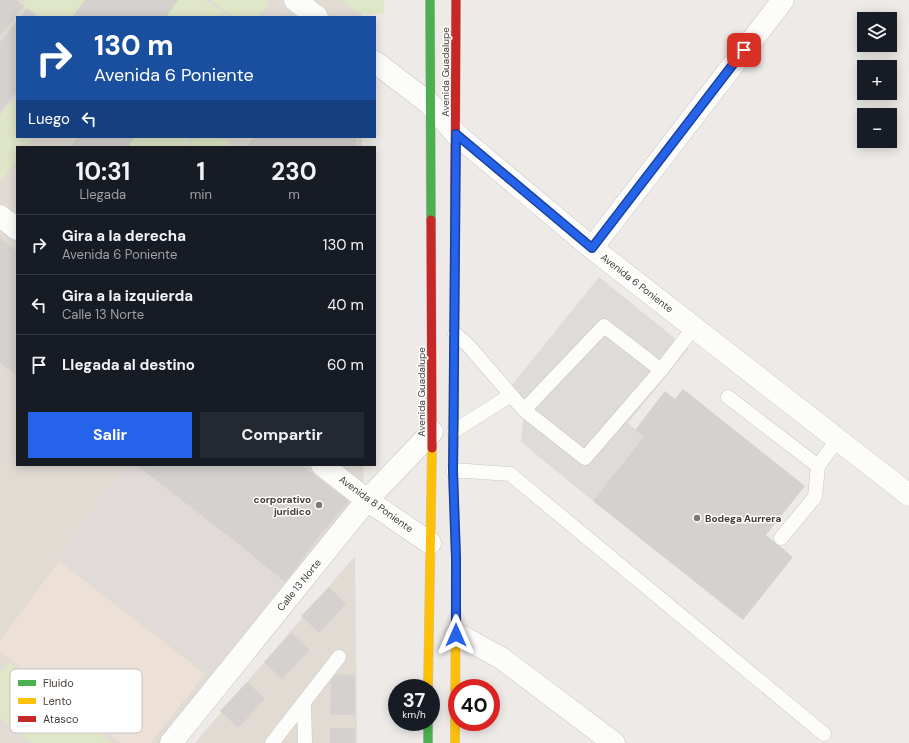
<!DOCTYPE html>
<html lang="es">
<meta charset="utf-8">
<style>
:root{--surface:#171b24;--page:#242831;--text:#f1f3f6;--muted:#9ea1a6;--line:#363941;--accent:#2563eb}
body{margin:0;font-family:"DM Sans",sans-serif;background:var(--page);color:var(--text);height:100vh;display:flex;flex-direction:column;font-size:15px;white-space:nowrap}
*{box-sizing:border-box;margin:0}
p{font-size:13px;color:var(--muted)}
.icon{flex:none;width:22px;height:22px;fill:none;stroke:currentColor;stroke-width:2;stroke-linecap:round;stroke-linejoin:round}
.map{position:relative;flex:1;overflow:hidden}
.drawer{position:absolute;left:16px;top:146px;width:360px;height:320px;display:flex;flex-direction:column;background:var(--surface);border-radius:0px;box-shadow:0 2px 10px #0003}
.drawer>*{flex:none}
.banner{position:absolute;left:16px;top:16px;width:360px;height:122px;border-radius:0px;box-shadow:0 2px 10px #0003;background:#1a4fa0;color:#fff;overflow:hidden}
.tools{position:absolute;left:857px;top:12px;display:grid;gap:8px}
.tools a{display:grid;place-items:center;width:40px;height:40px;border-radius:0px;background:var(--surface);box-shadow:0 2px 10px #0003;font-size:20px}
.speed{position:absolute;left:388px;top:679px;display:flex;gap:8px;font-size:20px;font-weight:700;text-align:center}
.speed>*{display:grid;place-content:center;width:52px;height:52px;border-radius:50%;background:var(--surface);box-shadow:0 2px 10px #0003;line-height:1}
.speed small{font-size:10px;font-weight:400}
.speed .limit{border:6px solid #d22;background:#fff;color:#111}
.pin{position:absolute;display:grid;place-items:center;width:34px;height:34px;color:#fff;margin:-17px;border-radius:8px;box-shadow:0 2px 6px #0006}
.me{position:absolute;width:44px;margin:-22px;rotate:0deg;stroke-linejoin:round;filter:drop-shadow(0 0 3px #0008)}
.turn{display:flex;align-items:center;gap:14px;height:84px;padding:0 12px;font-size:18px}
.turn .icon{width:52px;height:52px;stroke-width:2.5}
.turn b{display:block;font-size:28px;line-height:34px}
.then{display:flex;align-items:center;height:38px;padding:0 12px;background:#0003;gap:8px;font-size:15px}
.eta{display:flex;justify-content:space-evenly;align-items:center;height:68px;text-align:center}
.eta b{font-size:24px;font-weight:700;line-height:28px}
.button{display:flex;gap:8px;margin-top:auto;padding:8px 12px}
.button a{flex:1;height:46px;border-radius:0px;background:var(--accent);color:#fff;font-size:16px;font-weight:700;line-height:46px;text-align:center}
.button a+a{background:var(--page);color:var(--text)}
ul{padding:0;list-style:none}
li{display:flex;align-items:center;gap:12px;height:60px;padding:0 12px;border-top:1px solid var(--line)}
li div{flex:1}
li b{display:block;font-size:15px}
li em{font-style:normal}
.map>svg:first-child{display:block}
</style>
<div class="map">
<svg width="909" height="743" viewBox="0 0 909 743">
<rect width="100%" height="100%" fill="#edeae7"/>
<path fill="#e1dbd4" d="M0,0H361V17H17V137H362V147H17V465H363L364,505L166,743H0Z
M355,556L357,743H195Z"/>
<path fill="#ece0d7" d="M59,561L205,674L151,743H121L0,652V640Z"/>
<path fill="#e0dbd8" d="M125,465H132L286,585L212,675L59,558Z"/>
<path fill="#e0e6c8" d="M25,0H85L72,17H41L24,6L23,2Z
M177,0H205L230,17H165Z
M210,0H266L269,3L258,17H233Z
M340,0H384V14L359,13Z
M17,95V137H34L26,147H17V160L0,182V116Z
M135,137H192L185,147H128Z
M195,137H221L234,147H187Z
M9,662L112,743H32L0,718V671Z"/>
<path fill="#dedbd8" d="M599,277L688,349L628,423L645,438L593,501L521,442L524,414L512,385Z"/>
<path fill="#d5d1ce" d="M0,0H16L24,6L0,36Z
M85,0H178L166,17H72Z
M27,8L38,17H20Z
M17,21V91L0,112V42Z
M78,137H135L128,147H70Z
M254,137H356V147H246Z
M0,238L17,251V376L0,363Z
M683,389L805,486L766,535L793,557L743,620L593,501L644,437L635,430L665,391L675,399Z
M136,465H301L349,501L321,534L285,582L236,542Z
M329,587L346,604L319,633L301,616Z
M291,633L310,650L282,679L264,662Z
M331,674L355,675V715H330Z
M247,682L265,699L238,728L220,711Z
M330,728H355V743H330Z"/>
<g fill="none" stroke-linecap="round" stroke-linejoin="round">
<defs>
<path id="lane" d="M455,334L468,345L524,410
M661,370L604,326L524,410L585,458L661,370L694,327
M728,397L818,466L838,439
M454,431L511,395
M453,471H467L510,474L824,734
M781,538L815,497L818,466
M304,702L305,743
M272,743L339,657"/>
<path id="street" d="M295,0L317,17
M375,62L430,104L456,134L592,248L909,495
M0,216L17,229
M592,248L783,0
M322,465L367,500L430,543
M456,635L465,638L501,658L614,743
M171,743L367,500L432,432"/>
<path id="fast" d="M430,0L431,220
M454,429L455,192
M428,722V743"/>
<path id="slow" d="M454,429L453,471L456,558L455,743
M428,688L432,448"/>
<path id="jam" d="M455,192L456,0
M431,220L432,448"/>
</defs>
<use href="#lane" stroke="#c9c6c3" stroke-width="15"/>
<use href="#street" stroke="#c9c6c3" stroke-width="23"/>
<use href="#fast" stroke="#cdc7c0" stroke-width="10"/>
<use href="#slow" stroke="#cdc7c0" stroke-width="10"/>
<use href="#jam" stroke="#cdc7c0" stroke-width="10"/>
<use href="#lane" stroke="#fcfcfb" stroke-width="14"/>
<use href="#street" stroke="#fcfcfb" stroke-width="22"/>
<use href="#fast" stroke="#4caf50" stroke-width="9"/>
<use href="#slow" stroke="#ffc107" stroke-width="9"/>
<use href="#jam" stroke="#c62828" stroke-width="9"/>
</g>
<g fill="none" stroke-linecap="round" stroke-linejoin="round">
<defs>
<path id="route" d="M456,635V558L453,471L456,134L592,248L744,50"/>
</defs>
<use href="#route" stroke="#184099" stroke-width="10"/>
<use href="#route" stroke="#2563eb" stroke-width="7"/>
</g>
<g fill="#7e7873" stroke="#fff" stroke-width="1.5">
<circle cx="319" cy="505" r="4"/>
<circle cx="697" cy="518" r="4"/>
</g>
<g text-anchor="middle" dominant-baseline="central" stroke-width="3" stroke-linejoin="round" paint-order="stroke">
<g font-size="10" fill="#423a34" stroke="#fff">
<text transform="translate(445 72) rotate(-90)">Avenida Guadalupe</text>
<text transform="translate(637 283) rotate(38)">Avenida 6 Poniente</text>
<text transform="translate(421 392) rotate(-90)">Avenida Guadalupe</text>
<text transform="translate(376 504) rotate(36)">Avenida 8 Poniente</text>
<text transform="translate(299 585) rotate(-51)">Calle 13 Norte</text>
</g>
<g font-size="10" font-weight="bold" fill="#423a34" stroke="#fff" text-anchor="end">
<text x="311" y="499">corporativo<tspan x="311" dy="12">jurídico</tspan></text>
<text x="705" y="518" text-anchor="start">Bodega Aurrera</text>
</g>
</g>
<rect x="10" y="669" width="132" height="64" rx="6" fill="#fff" stroke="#c6c4c2" stroke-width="1"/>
<rect x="18" y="680" width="18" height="6" fill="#4caf50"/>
<rect x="18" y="698" width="18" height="6" fill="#ffc107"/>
<rect x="18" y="716" width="18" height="6" fill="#c62828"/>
<g font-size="11" fill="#423a34">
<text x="43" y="687">Fluido</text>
<text x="43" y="705">Lento</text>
<text x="43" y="723">Atasco</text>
</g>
</svg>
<div class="tools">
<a><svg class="icon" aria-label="layers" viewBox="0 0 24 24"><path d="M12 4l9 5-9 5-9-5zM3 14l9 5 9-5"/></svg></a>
<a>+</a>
<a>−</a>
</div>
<div class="speed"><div>37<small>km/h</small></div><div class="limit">40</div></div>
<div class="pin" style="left:744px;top:50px;background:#d93025"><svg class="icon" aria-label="arrive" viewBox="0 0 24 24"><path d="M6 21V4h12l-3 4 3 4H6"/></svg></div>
<svg class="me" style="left:456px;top:635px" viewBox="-20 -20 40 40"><path d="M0-17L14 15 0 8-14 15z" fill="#2563eb" stroke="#fff" stroke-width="4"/></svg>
<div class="banner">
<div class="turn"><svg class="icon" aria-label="right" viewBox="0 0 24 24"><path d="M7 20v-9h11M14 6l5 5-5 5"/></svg><div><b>130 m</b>Avenida 6 Poniente</div></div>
<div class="then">Luego<svg class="icon" aria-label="left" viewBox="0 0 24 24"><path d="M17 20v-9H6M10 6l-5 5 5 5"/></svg></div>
</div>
<section class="drawer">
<div class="eta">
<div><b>10:31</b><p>Llegada</p></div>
<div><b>1</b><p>min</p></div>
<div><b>230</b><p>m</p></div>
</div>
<ul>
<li><svg class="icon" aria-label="right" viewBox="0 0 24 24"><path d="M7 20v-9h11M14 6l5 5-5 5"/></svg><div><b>Gira a la derecha</b><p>Avenida 6 Poniente</p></div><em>130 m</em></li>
<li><svg class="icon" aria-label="left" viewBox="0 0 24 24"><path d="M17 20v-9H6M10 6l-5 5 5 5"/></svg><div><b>Gira a la izquierda</b><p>Calle 13 Norte</p></div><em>40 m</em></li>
<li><svg class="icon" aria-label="arrive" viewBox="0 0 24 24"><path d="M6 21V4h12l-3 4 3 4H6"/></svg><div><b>Llegada al destino</b></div><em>60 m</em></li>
</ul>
<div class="button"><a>Salir</a><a>Compartir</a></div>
</section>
</div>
